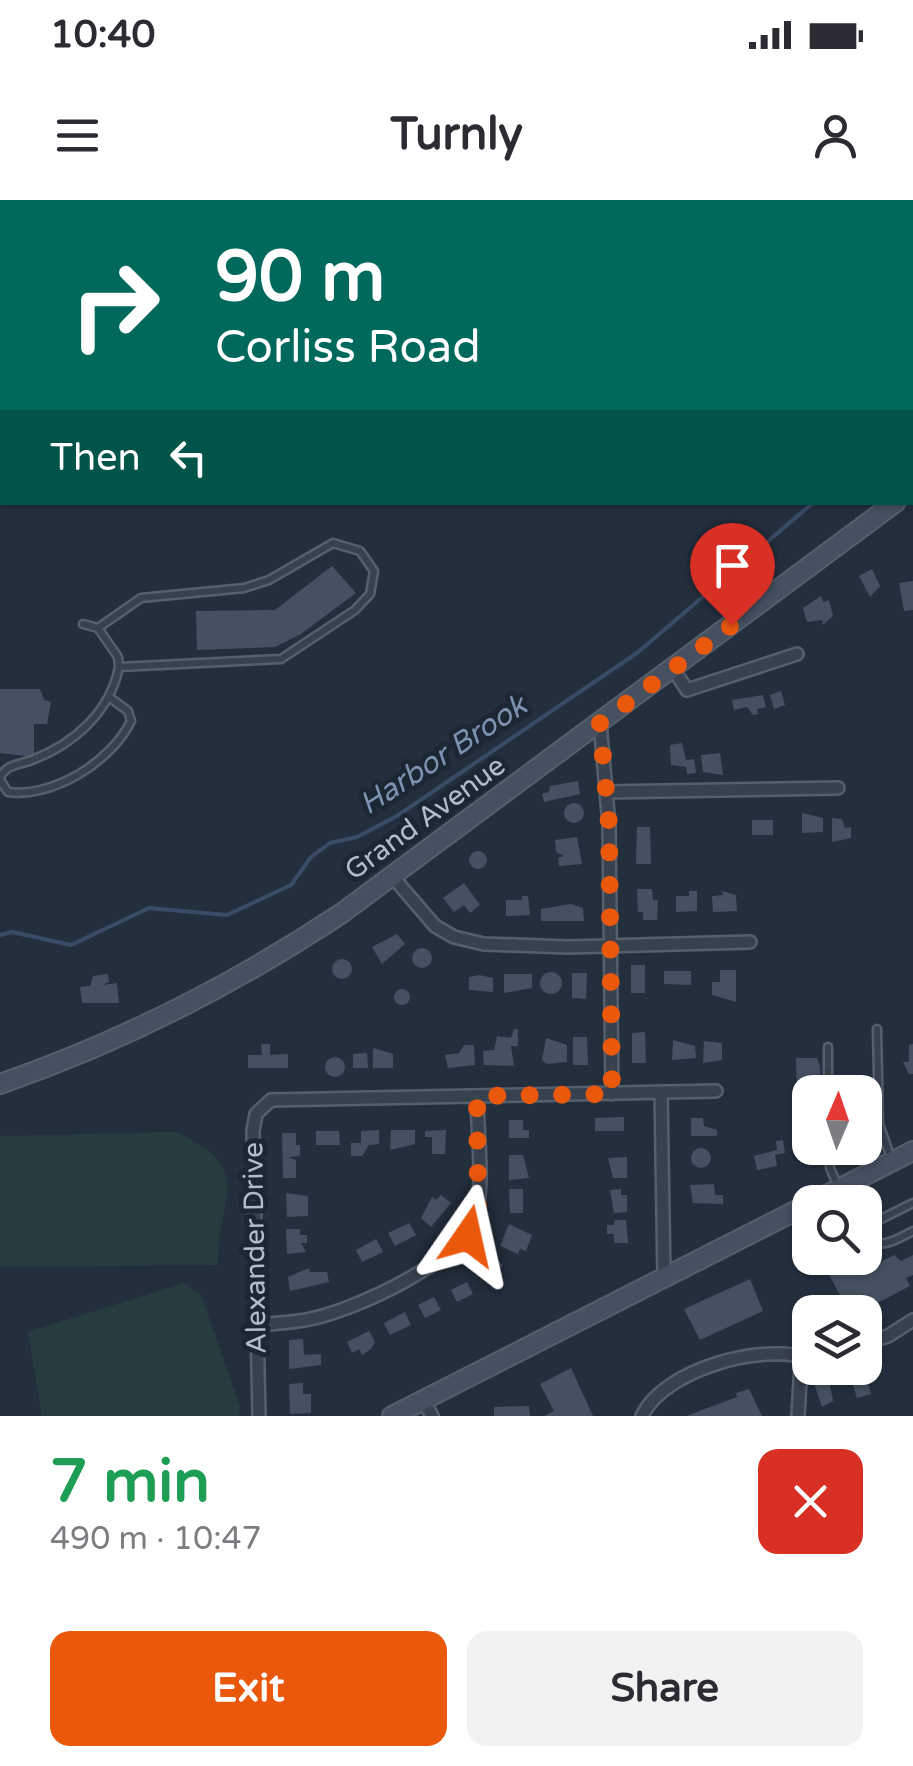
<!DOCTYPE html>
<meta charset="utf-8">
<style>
:root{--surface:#fff;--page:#f2f2f3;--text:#2b2b33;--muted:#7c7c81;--accent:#ea580c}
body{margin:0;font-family:"Varela Round",sans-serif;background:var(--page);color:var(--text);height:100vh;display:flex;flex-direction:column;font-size:38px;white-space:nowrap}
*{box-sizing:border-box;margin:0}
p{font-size:32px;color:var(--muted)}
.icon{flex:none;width:55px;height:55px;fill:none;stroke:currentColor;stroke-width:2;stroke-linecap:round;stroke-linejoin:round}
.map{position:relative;height:1216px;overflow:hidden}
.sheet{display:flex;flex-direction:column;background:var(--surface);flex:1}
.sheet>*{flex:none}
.guide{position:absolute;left:0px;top:0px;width:915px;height:305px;box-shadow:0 2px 8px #0004;background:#00695c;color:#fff;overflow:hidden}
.needle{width:65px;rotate:2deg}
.buttons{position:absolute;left:792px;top:875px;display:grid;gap:20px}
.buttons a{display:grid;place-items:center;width:90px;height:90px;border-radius:20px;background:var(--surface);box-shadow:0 2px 8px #0004;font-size:50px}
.pin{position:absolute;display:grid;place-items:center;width:85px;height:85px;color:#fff;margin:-102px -42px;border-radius:50% 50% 50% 0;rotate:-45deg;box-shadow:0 0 10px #0007}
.pin .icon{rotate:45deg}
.me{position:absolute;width:110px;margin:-55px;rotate:11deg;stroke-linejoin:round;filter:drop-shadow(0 0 8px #0008)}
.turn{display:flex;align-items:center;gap:35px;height:210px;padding:0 50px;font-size:45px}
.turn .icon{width:130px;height:130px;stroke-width:2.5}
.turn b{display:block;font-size:70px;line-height:85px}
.then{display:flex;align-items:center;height:95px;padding:0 50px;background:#0003;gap:20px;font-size:38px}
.round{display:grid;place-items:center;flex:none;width:105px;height:105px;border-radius:20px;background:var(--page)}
.head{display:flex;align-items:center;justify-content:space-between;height:170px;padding:0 50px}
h1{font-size:60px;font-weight:700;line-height:75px;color:#1e9e55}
.primary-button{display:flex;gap:20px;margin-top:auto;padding:20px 50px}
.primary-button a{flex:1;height:115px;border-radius:20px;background:var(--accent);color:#fff;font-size:40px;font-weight:700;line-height:115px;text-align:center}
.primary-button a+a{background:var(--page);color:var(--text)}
.status{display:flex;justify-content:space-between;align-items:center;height:70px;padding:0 50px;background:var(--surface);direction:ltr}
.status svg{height:28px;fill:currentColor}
header{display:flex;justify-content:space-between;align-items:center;height:130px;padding:0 50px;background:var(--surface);font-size:45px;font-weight:700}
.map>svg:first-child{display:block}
</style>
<div class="status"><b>10:40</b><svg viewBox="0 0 49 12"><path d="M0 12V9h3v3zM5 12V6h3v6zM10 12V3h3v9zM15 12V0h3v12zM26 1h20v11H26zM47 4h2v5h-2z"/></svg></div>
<header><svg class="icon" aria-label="menu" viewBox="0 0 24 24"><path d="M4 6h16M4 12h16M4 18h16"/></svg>Turnly<svg class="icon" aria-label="person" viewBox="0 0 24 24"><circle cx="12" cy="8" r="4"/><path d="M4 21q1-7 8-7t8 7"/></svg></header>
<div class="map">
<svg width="913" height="1216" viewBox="0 0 913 1216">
<rect width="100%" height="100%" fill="#242f3e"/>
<path fill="#263c3f" d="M176,932C260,970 215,1000 218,1065L0,1067V936Z
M184,1083L201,1095L240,1206L239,1216H42L28,1132Z"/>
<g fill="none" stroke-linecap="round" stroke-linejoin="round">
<path stroke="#394c67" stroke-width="4" d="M912,254H913
M0,735L12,732L71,745L149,708L227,715L291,685L311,657L330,643L357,637L397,616L637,453L814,302"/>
</g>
<path fill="#455162" d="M332,366L356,393L301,434L275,447L197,450L196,411L275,410Z
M872,369L880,386L870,397L859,376Z
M913,381V410L904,411L899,383Z
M821,396L823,402L829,400L833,416L823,425L822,420L807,422L803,408Z
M0,489H40L44,500L51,502L47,524H34V557L0,553Z
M781,491L785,505L774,509L770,495Z
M763,495L766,507L757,509L758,514L753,515L747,507L734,510L732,500Z
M682,543L686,560L694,559L696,573L687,574L686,567L671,565L670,545Z
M720,553L723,575L703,572L701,555Z
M578,581L580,594L544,602L542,594L549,592L550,586Z
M564 613a10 10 0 1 1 20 0a10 10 0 1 1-20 0Z
M802,613L823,618V632L802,633Z
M832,618L842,619L845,628L851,627V638L832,642Z
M752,620H773V635H752Z
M637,627H650L651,664H636Z
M577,637L582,664L559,666L558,658L564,656L556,652L555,640Z
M469 660a9 9 0 1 1 18 0a9 9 0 1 1-18 0Z
M464,683L480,705L470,713L464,705L454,712L443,698Z
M637,689H652L653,700H658L657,720H643V712H638Z
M689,691H697V711L676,712V696H689Z
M722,691L736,695L737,711L713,712L712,696L723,695Z
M522,696H528L530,715L506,716V700H522Z
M571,704L583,708L584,721H541V709Z
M397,734L405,744L382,764L372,747Z
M412 758a10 10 0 1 1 20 0a10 10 0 1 1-20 0Z
M332 769a10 10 0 1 1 20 0a10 10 0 1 1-20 0Z
M631,765H645V793H631Z
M720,770H736V802L712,795V782H720Z
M664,771H691V785L664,784Z
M540 783a11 11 0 1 1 22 0a11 11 0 1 1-22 0Z
M572,773H587L586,799L572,798Z
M108,774L109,782L102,785L117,783L119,803H82L80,787L90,786L93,776Z
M504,774H532V788L504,793Z
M479,775L493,778V792L469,790V777Z
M394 797a8 8 0 1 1 16 0a8 8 0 1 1-16 0Z
M514,829H518V846H511L514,866L484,865L483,851L494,850L497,836L511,838Z
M645,832L646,863H632V833Z
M573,837H587L588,865H573Z
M546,838L567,845V862L547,864L542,860Z
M673,840L695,846L696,858L672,860Z
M704,841L722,843V860L703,863Z
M261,844H270V855L288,854V868H248V855H262Z
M913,844V874H909L903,862H909V845Z
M464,845H474L475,865L448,868L445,855L459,853Z
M373,848L393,854V868H373Z
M367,853L368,868H353V854Z
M325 867a10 10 0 1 1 20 0a10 10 0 1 1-20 0Z
M796,858H817L820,867L821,888L810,892V936H798Z
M624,917V931H595V918Z
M691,918H703L704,926L717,930V936H691Z
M509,920H523V930H529V938H509Z
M379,930V944L369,945L362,956H351V943H361V931Z
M391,930H415V944L390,950Z
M446,930L445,954H432V937H425V931Z
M316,931H339L340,945H316Z
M282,933H296V945H300V956L288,957L296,960V978H283Z
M783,940L785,953L775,955L777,966L757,970L754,956L777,950L776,941Z
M691 958a10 10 0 1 1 20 0a10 10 0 1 1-20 0Z
M509,955H523L529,978L509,980Z
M627,957V978H613L608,958Z
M714,984L715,995H723V1004L693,1003L690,985Z
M509,989H523V1013H510Z
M621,989V995H627V1012L614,1013L610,990Z
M286,993L308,996V1016L287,1017Z
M441,995L451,1003L431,1027L421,1018L432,997L436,1000Z
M615,1020H626L628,1043H614V1034H607V1025H614Z
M409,1023L416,1035L395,1046L388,1033Z
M509,1024L532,1035L526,1051L520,1049L518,1054L500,1046Z
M286,1029H300V1035H307V1043H301L306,1052L287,1054Z
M376,1039L383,1052L362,1062L356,1050Z
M870,1055L877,1056L875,1065L894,1055L901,1061L913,1055V1075L906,1078L910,1086L860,1112H849L820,1058H860L866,1070Z
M493,1056L503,1065L490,1080L479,1070Z
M309,1068L310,1072H327L329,1082L290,1091L288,1077Z
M750,1079L763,1111L700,1140L684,1109Z
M467,1082L473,1094L457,1102L451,1090Z
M434,1097L441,1110L425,1118L418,1105Z
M405,1112L411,1125L390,1135L384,1123Z
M369,1131L375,1142L371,1149L362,1155L359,1149L352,1153L347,1142Z
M303,1139L304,1155L321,1154V1165L289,1169V1140Z
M571,1168L593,1216H544L554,1211L540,1184Z
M864,1168L871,1194L857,1198L849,1172Z
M829,1180L833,1201L822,1207L814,1183Z
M303,1183V1194H311V1213L290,1214L289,1184Z
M749,1189L762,1216H686L737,1197L736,1193Z
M529,1206L530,1216H494V1207Z"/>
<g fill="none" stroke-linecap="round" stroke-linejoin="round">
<defs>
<path id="lane" d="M83,424L98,428L141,398L244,388L269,380L333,343L360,351L374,371L370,394L355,410L281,459L119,467L118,457L98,428
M0,578C6,564 19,565 32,560C74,544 110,512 119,467
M0,580L8,592C53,598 111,562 131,521L128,511L109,497
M877,829L879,924L892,961
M828,847V892
M828,948L830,968L845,1002
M865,1027L913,1003
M865,1039C883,1049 896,1040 913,1031"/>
<path id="street" d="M210,0V2
M531,0L532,2
M754,0L761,2
M305,2L311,0
M907,2V0
M673,469L687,490L797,454
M600,523L609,625L612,894
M607,592L838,588
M392,676L435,726L454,737L484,744L568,747L750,742
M661,893L664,1078
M257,1125C274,1123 293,1123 310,1119C355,1110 460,1062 475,1018C485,988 477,930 477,896
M865,1143L888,1136L913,1120
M423,1200L432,1216
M259,1216L253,931L256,914L271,900L716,891
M642,1216C664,1169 764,1142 810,1159
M798,1216L801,1163L810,1159"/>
<path id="secondary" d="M912,291L913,290
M0,884C121,842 235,784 342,713L896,302
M392,1216L913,951"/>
</defs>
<use href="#lane" stroke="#565f6c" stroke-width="11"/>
<use href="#street" stroke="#565f6c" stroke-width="16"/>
<use href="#secondary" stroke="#565f6c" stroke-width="22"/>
<use href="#lane" stroke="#38414e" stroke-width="6"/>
<use href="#street" stroke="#38414e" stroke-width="11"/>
<use href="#secondary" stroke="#465061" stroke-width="18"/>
</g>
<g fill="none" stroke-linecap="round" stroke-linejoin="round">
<path stroke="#ea580c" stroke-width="18" stroke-dasharray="0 32.4" d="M468,1036L478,1008L477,896L612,894L609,624L600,523L732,425"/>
</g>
<g text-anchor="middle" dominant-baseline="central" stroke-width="10" stroke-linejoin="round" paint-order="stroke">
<g font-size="28" fill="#b4bcc9" stroke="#1d2633">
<text transform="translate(425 618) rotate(-36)">Grand Avenue</text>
<text transform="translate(255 1048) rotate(-91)">Alexander Drive</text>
</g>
<g font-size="30" font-style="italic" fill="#7c92b1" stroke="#1d2633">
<text transform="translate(443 555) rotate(-33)">Harbor Brook</text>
</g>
</g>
</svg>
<div class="buttons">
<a><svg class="needle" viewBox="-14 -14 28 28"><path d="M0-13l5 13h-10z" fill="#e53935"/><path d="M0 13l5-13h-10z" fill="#7c7c81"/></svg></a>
<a><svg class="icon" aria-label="search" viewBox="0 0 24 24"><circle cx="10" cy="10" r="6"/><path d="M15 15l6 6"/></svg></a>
<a><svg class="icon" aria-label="layers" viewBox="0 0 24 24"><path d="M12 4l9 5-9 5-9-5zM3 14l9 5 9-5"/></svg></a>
</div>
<div class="pin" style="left:732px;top:425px;background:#d93025"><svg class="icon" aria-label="arrive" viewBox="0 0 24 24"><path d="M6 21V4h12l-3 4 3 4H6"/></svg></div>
<svg class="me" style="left:468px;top:1036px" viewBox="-20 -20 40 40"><path d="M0-17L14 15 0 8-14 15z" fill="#ea580c" stroke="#fff" stroke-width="4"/></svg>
<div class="guide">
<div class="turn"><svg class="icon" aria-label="right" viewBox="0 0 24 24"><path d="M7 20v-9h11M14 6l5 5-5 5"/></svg><div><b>90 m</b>Corliss Road</div></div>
<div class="then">Then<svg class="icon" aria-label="left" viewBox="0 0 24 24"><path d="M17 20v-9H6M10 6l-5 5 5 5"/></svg></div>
</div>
</div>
<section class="sheet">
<div class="head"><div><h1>7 min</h1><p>490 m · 10:47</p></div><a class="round" style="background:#d93025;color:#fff"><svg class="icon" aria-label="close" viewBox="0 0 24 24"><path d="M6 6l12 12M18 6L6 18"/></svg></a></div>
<div class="primary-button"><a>Exit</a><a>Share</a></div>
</section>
